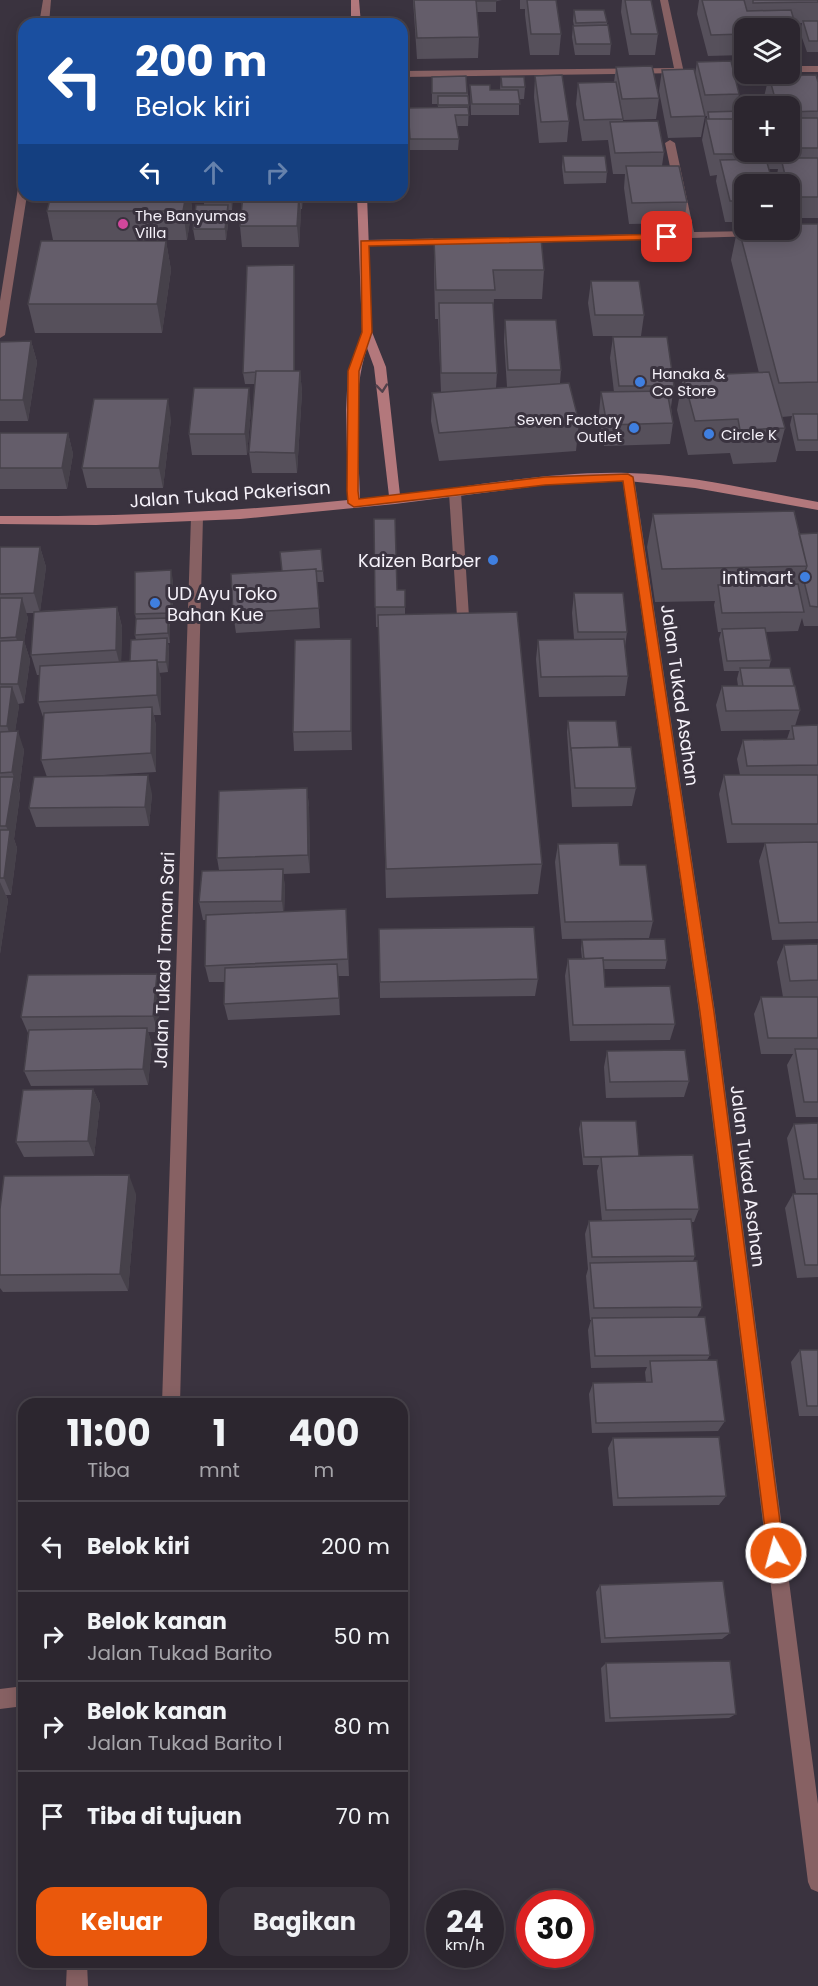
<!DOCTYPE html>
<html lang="id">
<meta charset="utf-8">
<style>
:root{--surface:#2c262f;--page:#38323b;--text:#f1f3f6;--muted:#a6a5aa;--line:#48434b;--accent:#ea580c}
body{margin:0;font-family:Poppins,sans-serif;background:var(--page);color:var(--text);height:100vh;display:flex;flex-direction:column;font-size:22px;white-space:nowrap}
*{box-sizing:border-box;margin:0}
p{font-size:20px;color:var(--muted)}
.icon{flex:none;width:33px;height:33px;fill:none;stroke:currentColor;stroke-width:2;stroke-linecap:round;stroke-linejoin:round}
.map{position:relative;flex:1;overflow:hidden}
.drawer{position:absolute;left:18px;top:1398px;width:390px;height:570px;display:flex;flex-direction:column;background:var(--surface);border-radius:18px;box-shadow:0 3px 15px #0003,0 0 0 2px var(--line)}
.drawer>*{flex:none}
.hud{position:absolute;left:18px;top:18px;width:390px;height:183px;border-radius:18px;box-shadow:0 3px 15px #0003,0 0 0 2px var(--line);background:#1a4fa0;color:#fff;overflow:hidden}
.fabs{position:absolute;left:734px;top:18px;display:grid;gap:12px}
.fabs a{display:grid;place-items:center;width:66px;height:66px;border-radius:12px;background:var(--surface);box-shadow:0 3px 15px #0003,0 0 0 2px var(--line);font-size:30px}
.speed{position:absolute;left:426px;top:1890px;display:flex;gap:12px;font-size:30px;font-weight:700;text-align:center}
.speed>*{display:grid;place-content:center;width:78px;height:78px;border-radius:50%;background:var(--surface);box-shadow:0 3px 15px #0003,0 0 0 2px var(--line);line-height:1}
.speed small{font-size:15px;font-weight:400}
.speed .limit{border:9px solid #d22;background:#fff;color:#111}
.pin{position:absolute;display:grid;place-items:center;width:51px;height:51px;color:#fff;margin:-26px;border-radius:12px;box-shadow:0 3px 9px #0006}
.me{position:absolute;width:66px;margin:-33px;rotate:353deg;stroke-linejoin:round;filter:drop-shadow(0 0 4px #0008)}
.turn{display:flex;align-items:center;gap:21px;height:126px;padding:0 18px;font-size:27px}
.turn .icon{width:78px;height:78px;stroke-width:2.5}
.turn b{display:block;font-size:42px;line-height:51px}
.lanes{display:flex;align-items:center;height:57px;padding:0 18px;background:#0003;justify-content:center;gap:30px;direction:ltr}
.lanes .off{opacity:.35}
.eta{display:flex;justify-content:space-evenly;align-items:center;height:102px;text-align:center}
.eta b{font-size:36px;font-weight:700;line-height:42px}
.cta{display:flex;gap:12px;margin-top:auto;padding:12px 18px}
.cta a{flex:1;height:69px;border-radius:18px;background:var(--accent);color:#fff;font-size:24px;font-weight:700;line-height:69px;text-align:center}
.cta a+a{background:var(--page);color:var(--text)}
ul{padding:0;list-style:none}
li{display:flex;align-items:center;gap:18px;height:90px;padding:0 18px;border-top:2px solid var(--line)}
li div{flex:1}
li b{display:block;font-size:22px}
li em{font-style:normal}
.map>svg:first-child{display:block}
</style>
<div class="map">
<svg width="818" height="1986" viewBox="0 0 818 1986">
<rect width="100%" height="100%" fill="#3a333f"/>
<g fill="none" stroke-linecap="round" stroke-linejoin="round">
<path fill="#876163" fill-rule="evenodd" d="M455,489L461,493L470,632L464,637L458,632L449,493Z"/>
<path fill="#876163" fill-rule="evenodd" d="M43,0H51L49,24H39Z
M660,0H668L684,73L402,77V71L674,68Z
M789,66H818V72H789Z
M744,67V73L714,74L709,71L714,68Z
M670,140L675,143L694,232L755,231L760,234L759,236L521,243L516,240L521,237L684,233L665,143Z
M24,179V195H27L5,335L0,338V301L19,182Z
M455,238L460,241L459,243L364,246L359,243L364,240Z
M628,473L634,477L715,1012L818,1804V1892L811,1889L808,1882L699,1012L622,477Z
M197,513L203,517L180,1404H162L191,517Z
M24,1686V1706L0,1709V1689Z
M67,1962H87L88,1986H66Z"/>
<path fill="#b3787c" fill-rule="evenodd" d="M351,0H359L361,24H351Z
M357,195H367L372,332L386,367L400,495C475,486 552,471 628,473C692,475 756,491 818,502V510L695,488L628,481L545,485L395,504L240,519L96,525L0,524V516C117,517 232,512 348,500L346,410L348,371L362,332ZM367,348L374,367L389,496L360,499C359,449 351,396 367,348Z"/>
</g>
<path fill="#56505b" d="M413,0H502L496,1V12H477L479,37L478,58L417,59Z
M520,0H562H556L561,34L559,55H530L525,15V9H520Z
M622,0H651L658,34L655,55H629L621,12Z
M699,0H818V52H807L800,32L802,23L795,24L798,34L794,55H789V28H744V55L708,56L697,14Z
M574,10L607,22V25L611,44L610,55H575L572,37L573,26H574L573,21Z
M697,62L739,94L736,111L744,152H789V106H767L764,97L769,76L818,111V218H789V184H777L776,180L778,169H769L744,184V222H725L716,181L717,175L710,176L702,140L706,119H707V116H705L701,137L668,138L659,91L662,70L695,74Z
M616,67L659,98L656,119L623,120V122L664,152L662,166L687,202L684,223L629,224L624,188L625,174H613L608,140L582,141L576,104L578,83L614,82Z
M466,76L469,105L468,126H457L459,139L458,150H410L408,108L438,107V104H432V77Z
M535,76L569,121L567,142L539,143L534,97Z
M501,77L525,87L524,99H519V115H471L470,85L490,90H500Z
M563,156L607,172L606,183L564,184L562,167Z
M51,195H190L192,208L187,240H53L47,211Z
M204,195H233L232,210H228L229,216L226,240H195L193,229L204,205Z
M240,195H303L302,209H301L299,247H242L240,226L242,206Z
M818,224V451H796L790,425L792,416L782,417L785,428L776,462L733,464L730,453L688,455L677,410L683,376L759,373L731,260L738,226Z
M434,239L544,270L542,299H494L493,316L497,373L496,388L507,387L504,341L505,320L561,370L560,383L579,422L576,451L439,461L431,421L432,393L441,392L438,319H435L434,268Z
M166,241L171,270L162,333H35L28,304Z
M295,276V371H300L302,392L297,473H252L249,452L255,384H245L243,373Z
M591,281L644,315L641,336H593L588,303Z
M613,337L674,386L671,407L673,423L670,444L604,446L599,413L601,392H614L610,358Z
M31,341L37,362L28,421H0V342Z
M251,409L247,455H192L189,434Z
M171,419L163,488H87L82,468Z
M0,433H68L73,454L67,489H0Z
M653,514L799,534L818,533V626H804L802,618L798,631L765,632L771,660L769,668L800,710L795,726L818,725V842L727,843L719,794L724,775H740L737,759L743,740L787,739L790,730L721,731L716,705L722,686H738L737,679L739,671H724L719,639L721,632H718L714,605L715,601L655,602L647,547Z
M374,519L397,590H405V614L542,864L538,894L386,898L379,627H376Z
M0,547H40L46,567L40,611L117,607L122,627L121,662L130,661L136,640L135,635L136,619L135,614L173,580V623H170V643H168L169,648L168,672L159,673L161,679V715H154L156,726V772L86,776L152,794L149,826L36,827L29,808L47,777L41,760L44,720L38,702L40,675H37L31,655L34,613H26L28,618L24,641L30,660L24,703L18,704L19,706L15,731L24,750L19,791L20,795L14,839L17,848L11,895H6L8,900L0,954Z
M321,549L324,582H317L320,628L236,633L233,613L282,571Z
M574,593L627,632L625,647L628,676L625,696L539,697L536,659L538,640L574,639L572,613Z
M351,639L352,750L294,751L293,732Z
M568,721L619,747L636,788L632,806L572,807L567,732Z
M307,788L309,807L310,873L283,874L285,887L284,912L347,927L349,976H338L340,1015L228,1020L224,1004V982H209L205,966L206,920H203L199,902L219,870L217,858Z
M818,842V939L772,940L759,861L765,843Z
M558,844L620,865L653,921L649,938L562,939L555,862Z
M379,929L538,979L535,996L380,998Z
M582,940L667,960L665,969H604L605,987L675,1024L670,1040L570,1041L565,976L568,959H582L581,949Z
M818,944V1117H796L787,1065L793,1054H761L754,1014L761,997H783L777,962L784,945Z
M161,990L158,1032H148L152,1044L148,1085L31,1086L24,1071L28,1033L21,1017Z
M607,1051L689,1081L684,1097L606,1098L604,1067Z
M93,1089L100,1104L94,1156L24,1157L16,1142Z
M581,1121L639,1156L699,1209L694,1222H691L695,1256L693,1261L702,1307L697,1317L710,1355L707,1360L725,1421L718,1431L592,1433L589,1394L593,1383L646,1382L645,1372L647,1367L591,1368L588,1330L591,1320H590L586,1276L588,1269L585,1234L589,1221H602L597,1171L599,1165H583L579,1129Z
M818,1123V1193H796L787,1138L794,1124Z
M136,1194L128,1291L3,1292L0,1288V1209Z
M793,1194H818V1277L797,1278L785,1208Z
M800,1350H818V1416H799L791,1362Z
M613,1438L726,1496L719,1505L613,1506L608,1448Z
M600,1585L730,1633L722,1639L601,1643L596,1592Z
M606,1663L736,1714L729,1718L605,1722L601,1668Z"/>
<path fill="#46414a" d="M186,195H190L192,208L187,240L183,211Z
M231,195H233V197L232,210Z
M299,195L301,214L299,247L297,226Z
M301,195H303L302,209Z
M228,205L229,216L226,240L225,229Z
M166,241L171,270L162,333L157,304Z
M294,265L295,276V383L294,372Z
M31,341L37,362L28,421L23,400Z
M300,371L302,392L297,473L295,453Z
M249,388L251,409L247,455L245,434Z
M168,399L171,419L163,488L159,468Z
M68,433L73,454L67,489L62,468Z
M40,547L46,567L40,613L34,593Z
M171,570L173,580V623L171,613Z
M22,598L28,618L24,641L30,660L24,703L18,684L22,657L16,637Z
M117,607L122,627L121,670L116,650Z
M168,618L170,628V643L168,633Z
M167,638L169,648L168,672L166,662Z
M351,639V659L352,750L351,731Z
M157,660L161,679V715L157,695Z
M12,687L19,706L13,745L7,726Z
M152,707L156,726V772L151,753Z
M18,731L24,750L19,791L12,772Z
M148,775L152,794L149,826L145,807Z
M14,777L20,795L14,839L17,848L11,895L4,878L10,835L6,826Z
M307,788L309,807L310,873L308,855Z
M283,869L285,887L284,919L282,901Z
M0,882L8,900L0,954Z
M337,964L339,980L340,1015Z
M157,974L161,990L158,1032L153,1016Z
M147,1028L152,1044L148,1085L143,1069Z
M93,1089L100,1104L94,1156L88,1141Z
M129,1175L136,1194L128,1291L120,1274Z"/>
<path fill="#645d6a" stroke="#46414a" stroke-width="1.5" d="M414,0H476L479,37L417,38Z
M476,0H496V1H476Z
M527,0H556L561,34H531Z
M625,0H651L658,34H631Z
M702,0H744L747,11L791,10L798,34H789V28H744V34L711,35Z
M753,0H818V2L753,3Z
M574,10H604L607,22L576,23Z
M803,21H818V41H809Z
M608,25L611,44H576L573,26Z
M731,61L739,94L705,95L697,62Z
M652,66L659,98L622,99L616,67Z
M694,69L705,116L671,117L662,70Z
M562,75L569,121L541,122L535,76Z
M816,75L818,82V111L789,112V106H777L769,76Z
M466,76L467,93H432V77Z
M501,77H524L525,87H502Z
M616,82L623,119L584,120L578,83Z
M470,85H490V90H518L520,104H472Z
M438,96H468L469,105H438Z
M468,107L469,115H455L459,139H410L408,108Z
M744,111V119H709L708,112Z
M789,118H818V148H789Z
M706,119H744V152H767L768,154H714Z
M658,121L664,152L615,153L610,122Z
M563,156H605L607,172H565Z
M781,158H818V197H791L789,191V184H787Z
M766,159L773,184H744V201H730L720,160Z
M626,166H679L687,202L632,203Z
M51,195H186L183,211H47Z
M204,195H231V199H203Z
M243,195H299L297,226H240Z
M196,205H228L225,229H193Z
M789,224H818V382L779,383L738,226L744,225V230H789Z
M541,238L544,270H493L495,290H436L434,239Z
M41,241H166L157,304H28Z
M294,265V371H256V372L243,373L247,266Z
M591,281H639L644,315H595Z
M439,303H493L497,373H441Z
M505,320H556L561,370H508Z
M613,337H667L674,386H619Z
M31,341L23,400H0V342Z
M256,371H300L295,453L249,452Z
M769,372L785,428L740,430L738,419L695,421L683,376Z
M569,383L579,422L439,433L432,393Z
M194,388H249L245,434H189Z
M667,391L673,423L607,425L601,392Z
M94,399H168L159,468H82Z
M793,414H818V440H798Z
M0,433H68L62,468H0Z
M794,511L807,566L662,569L653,514Z
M374,519H395L397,590H405V607H375Z
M818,533V607L810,606L803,577L807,566L799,534Z
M0,547H40L34,593L0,594Z
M321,549L323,571H316V569L282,571L280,552Z
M316,569L319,608L233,613L231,574Z
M171,570V613L135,614V572Z
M798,584L804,612L722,613L718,585Z
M574,593H623L627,632H578Z
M0,598H22L16,637L0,638Z
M117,607L116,650L31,655L34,612Z
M517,612L542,864L386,869L378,615Z
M168,618V633L135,635L136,619Z
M765,628L771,660L727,661L722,629Z
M167,638L166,662H157V660L130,661L131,640Z
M351,639V731L293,732L295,640Z
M624,639L628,676L541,677L538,640Z
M24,640L18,684H0V641Z
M157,660V695L38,702L40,666Z
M740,668H790L794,686H743Z
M722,686H795L800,710L726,711Z
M0,687H12L7,726H0Z
M152,707L151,753L41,760L44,713Z
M568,721H616L619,747L571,748V751Z
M818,725V765L747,766L743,740L794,739L792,726Z
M18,731L12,772L0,773V732Z
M631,747L636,788H575L571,748Z
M148,775L145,807L29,808L34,777Z
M724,775H818V824H732Z
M0,777H14L6,826H0Z
M307,788L308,855L217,858L219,791Z
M0,830H10L4,878H0Z
M818,842V922L779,923L765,843Z
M618,843L620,865H646L653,921L565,922L558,844Z
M283,869L282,901L199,902L202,871Z
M346,909L348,959L205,966L206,915Z
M534,927L538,979L380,982L379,929Z
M665,939L667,960H603V958L584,959L582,940Z
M818,944V980L790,981L784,945Z
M603,958L605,987L670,986L675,1024L573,1025L568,959Z
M337,964L339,998L224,1004L225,968Z
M157,974L153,1016L21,1017L28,975Z
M761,997H818V1038H768Z
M147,1028L143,1069L24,1071L29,1030Z
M795,1049H818V1102H804Z
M685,1050L689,1081L610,1082L607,1051Z
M93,1089L88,1141L16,1142L23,1090Z
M581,1121H636L639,1156L584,1157Z
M818,1123V1179H804L794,1124Z
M693,1155L699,1209L606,1210L601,1157Z
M129,1175L120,1274L0,1275V1209L4,1176Z
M793,1194H818V1265H805Z
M691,1219L695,1256L592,1257L589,1221Z
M697,1261L702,1307L594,1308L590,1263Z
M705,1317L710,1355L595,1356L592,1318Z
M800,1350H818V1406H807Z
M717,1360L725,1421L596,1423L593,1383L652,1382L650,1361Z
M719,1437L726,1496L618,1498L613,1438Z
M723,1581L730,1633L605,1638L600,1585Z
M730,1661L736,1714L610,1718L606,1663Z"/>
<defs><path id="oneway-chevron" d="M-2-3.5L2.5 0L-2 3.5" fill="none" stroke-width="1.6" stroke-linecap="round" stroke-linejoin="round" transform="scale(1.5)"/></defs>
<use stroke="#52414b" href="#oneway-chevron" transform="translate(382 388) rotate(84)"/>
<path fill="#ea580c" stroke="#983908" stroke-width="1.5" d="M667,234L671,237L670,239L369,246L372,332L359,371L358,491L359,499L545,477L628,474L633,477L714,1012L784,1553L782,1559L776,1561L770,1559L768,1553L700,1012L623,481L545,485L354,507L348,503L347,491L348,371L362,332L361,241Z"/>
<circle fill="#d1479c" stroke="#3a333f" stroke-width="2" cx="123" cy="224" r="6"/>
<g fill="#3f7fe0" stroke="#3a333f" stroke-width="2">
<circle cx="640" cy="382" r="6"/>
<circle cx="634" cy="428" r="6"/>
<circle cx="709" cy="434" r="6"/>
<circle cx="493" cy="560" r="6"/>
<circle cx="805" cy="577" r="6"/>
<circle cx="155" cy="603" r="6"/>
</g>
<g text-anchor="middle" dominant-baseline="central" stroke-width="6" stroke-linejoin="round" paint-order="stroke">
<g font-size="15" fill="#f5f1f9" stroke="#3a333f" text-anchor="start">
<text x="135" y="215">The Banyumas<tspan x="135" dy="17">Villa</tspan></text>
<text x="652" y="373">Hanaka &amp;<tspan x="652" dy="17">Co Store</tspan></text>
<text x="622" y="419" text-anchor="end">Seven Factory<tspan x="622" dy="17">Outlet</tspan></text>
<text x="721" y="434">Circle K</text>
</g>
<g font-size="18" fill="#f5f1f9" stroke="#3a333f">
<text transform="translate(230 494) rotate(-4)">Jalan Tukad Pakerisan</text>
<text transform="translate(680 695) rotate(82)">Jalan Tukad Asahan</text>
<text transform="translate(164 960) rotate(-88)">Jalan Tukad Taman Sari</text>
<text transform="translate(748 1176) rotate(83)">Jalan Tukad Asahan</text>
</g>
<g font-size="18" fill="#f5f1f9" stroke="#3a333f" text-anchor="end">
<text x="481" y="560">Kaizen Barber</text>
<text x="793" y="577">intimart</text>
<text x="167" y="593" text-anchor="start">UD Ayu Toko<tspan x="167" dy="21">Bahan Kue</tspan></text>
</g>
</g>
</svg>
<div class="fabs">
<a><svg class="icon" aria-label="layers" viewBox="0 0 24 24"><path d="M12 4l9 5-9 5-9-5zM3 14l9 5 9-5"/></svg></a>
<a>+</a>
<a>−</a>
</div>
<div class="speed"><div>24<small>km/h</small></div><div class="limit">30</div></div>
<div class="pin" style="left:667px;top:237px;background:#d93025"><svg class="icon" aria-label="arrive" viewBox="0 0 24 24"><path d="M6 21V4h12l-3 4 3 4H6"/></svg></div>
<svg class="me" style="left:776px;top:1553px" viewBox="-20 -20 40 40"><circle r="17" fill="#ea580c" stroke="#fff" stroke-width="3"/><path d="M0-11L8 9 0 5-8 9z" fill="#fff"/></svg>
<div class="hud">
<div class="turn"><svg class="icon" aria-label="left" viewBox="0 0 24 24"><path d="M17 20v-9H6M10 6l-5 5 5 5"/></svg><div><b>200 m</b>Belok kiri</div></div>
<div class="lanes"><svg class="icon" aria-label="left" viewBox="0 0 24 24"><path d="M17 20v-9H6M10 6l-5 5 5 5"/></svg><svg class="icon off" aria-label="ahead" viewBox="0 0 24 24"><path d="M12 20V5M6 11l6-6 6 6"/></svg><svg class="icon off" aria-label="right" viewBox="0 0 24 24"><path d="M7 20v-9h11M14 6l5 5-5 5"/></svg></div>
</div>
<section class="drawer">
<div class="eta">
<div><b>11:00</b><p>Tiba</p></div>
<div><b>1</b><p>mnt</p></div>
<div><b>400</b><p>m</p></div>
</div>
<ul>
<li><svg class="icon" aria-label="left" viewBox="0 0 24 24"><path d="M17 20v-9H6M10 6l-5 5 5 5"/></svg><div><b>Belok kiri</b></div><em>200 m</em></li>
<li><svg class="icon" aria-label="right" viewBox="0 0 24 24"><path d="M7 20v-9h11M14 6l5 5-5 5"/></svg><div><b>Belok kanan</b><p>Jalan Tukad Barito</p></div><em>50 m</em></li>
<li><svg class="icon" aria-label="right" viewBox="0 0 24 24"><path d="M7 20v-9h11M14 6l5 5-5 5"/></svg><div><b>Belok kanan</b><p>Jalan Tukad Barito I</p></div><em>80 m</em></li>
<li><svg class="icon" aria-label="arrive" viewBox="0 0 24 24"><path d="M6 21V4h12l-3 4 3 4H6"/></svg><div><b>Tiba di tujuan</b></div><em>70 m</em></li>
</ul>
<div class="cta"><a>Keluar</a><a>Bagikan</a></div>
</section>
</div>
